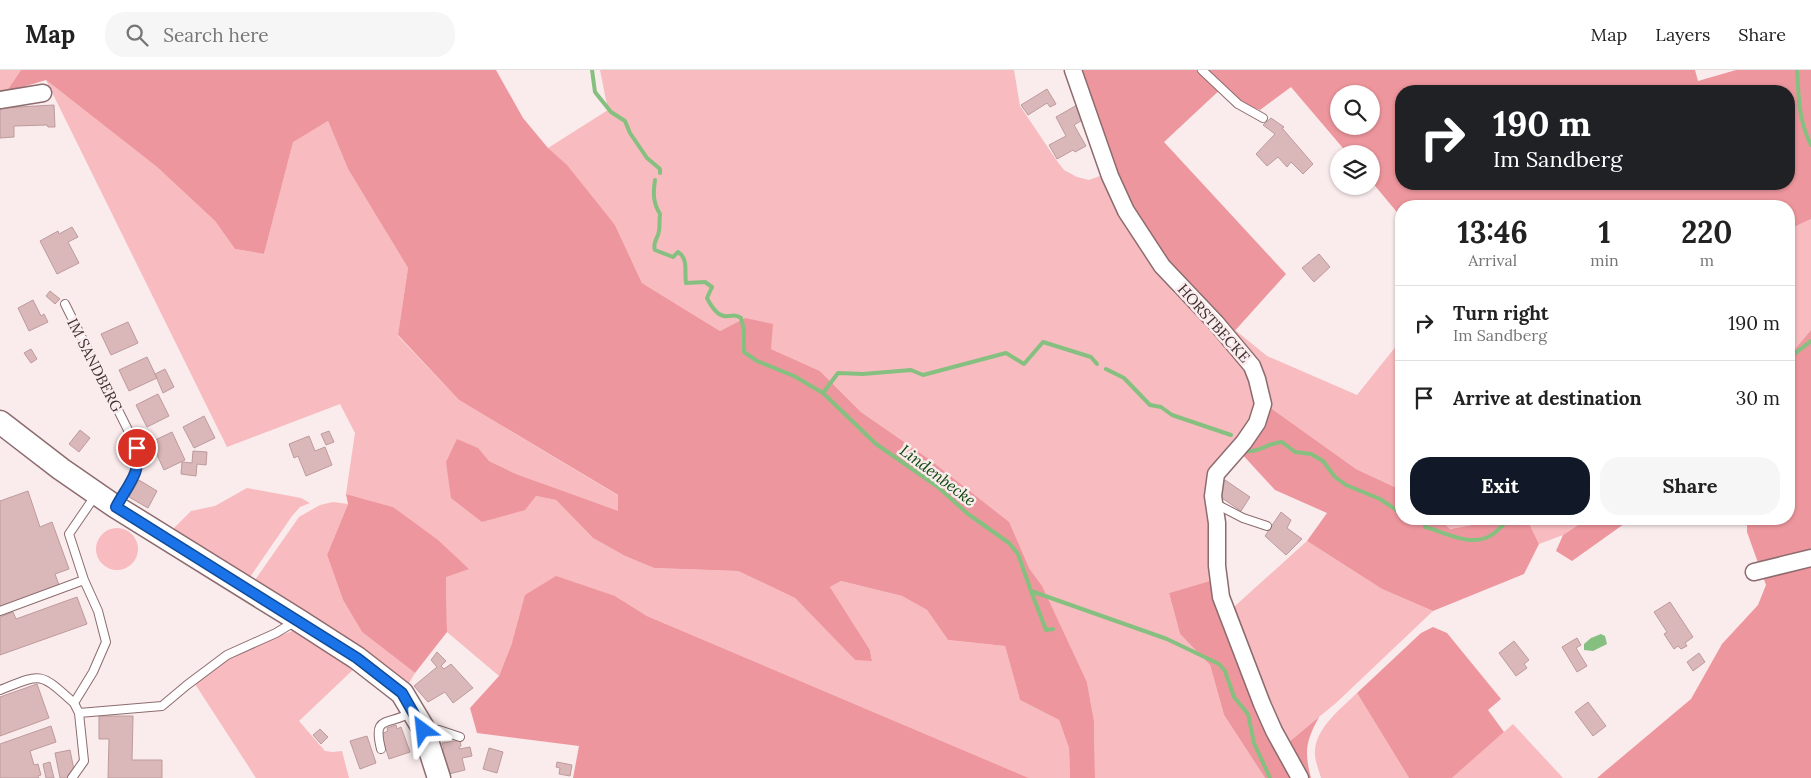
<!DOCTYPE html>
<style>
:root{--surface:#fff;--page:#f6f6f6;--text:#222;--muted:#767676;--line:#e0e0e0;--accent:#111827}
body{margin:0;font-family:Lora,serif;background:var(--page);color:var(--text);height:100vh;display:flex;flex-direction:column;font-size:19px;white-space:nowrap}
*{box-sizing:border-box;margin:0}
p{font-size:16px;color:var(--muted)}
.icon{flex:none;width:28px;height:28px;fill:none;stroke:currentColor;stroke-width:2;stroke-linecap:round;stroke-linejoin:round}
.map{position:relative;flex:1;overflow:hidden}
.side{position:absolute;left:1395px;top:130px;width:400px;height:325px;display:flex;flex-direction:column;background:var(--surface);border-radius:20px;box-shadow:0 1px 4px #0004}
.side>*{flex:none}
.top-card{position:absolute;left:1395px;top:15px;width:400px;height:105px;border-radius:20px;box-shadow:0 1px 4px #0004;background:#202124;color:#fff;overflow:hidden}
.fabs{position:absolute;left:1330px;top:15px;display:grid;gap:10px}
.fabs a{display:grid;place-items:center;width:50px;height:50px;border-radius:50%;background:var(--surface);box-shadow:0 1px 4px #0004;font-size:25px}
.pin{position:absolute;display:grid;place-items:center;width:42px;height:42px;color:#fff;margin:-21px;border:2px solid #fff;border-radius:50%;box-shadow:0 1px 5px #0007}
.me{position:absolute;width:55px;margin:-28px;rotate:330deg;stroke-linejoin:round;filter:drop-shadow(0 0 4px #0008)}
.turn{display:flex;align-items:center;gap:18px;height:105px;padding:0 15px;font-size:22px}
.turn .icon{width:65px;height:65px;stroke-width:2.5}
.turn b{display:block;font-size:35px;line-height:42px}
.eta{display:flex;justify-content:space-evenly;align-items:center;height:85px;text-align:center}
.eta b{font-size:30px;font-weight:800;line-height:35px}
.cta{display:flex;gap:10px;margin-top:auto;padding:10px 15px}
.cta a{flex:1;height:58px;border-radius:20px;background:var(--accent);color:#fff;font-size:20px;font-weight:800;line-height:58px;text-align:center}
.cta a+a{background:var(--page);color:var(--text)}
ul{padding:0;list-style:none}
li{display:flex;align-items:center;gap:15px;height:75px;padding:0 15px;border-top:1px solid var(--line)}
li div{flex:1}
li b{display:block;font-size:19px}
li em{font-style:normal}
header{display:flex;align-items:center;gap:30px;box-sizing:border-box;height:70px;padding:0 25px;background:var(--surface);border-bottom:1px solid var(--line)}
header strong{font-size:24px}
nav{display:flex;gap:28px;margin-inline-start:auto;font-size:18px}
.search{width:350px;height:45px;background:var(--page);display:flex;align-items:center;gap:12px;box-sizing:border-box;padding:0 18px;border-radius:20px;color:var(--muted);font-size:19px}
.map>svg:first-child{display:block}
</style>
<header>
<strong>Map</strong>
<div class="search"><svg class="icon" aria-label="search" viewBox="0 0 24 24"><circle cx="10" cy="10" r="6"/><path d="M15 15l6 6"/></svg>Search here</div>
<nav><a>Map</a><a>Layers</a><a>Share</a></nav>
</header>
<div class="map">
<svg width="1811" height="708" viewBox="0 0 1811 708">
<rect width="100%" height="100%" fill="#faebec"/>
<path fill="#f8bbbf" d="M0,0H21L6,22L0,23Z
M600,0H1014L1020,36L1057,91L1064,100L1077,107L1089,110L1103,105L1150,190L1172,221L1250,298L1260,333L1255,347L1214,403L1213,510L1169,523L1180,564L1210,595L1224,645L1265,708H1095L1094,651L1087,612L1042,517L1029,498L926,387L861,342L820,301L771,279L745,248L720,261L642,213L615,155L548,78L608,40Z
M46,10L157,97L215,151L235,179L264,184L293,71L328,51L348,99L408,198L398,266L459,330L619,426L618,442L516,404L489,391L477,378L482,452L503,445L536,426L556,430L593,468L625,486L654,498L738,501L795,528L855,590H872L870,580L830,517L841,511L902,526L927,540L948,570L1005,576L1020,630L1059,650L1069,678L1070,708H1029L647,546L615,526L512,573L499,606L447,562L446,506L468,498L393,437L346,424L355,363L340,334L227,377Z
M1811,149V260L1789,286V163L1794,157Z
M1235,260L1267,286L1357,325L1401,270V420L1356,399L1265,334L1231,265Z
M247,418L301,428L310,433L300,437L292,446L246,513L168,464L191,441L215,436Z
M333,432L348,434L327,485L343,530L362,562L415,603L406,618L255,510L299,447L320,435Z
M1439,449H1587L1563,465L1539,474L1528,451L1483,453L1449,459Z
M96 479a21 21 0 1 1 42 0a21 21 0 1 1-42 0Z
M1307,471L1382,519L1433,541L1336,633L1290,671L1275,642L1235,536Z
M295,560L357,596L299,651L325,681L333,682L342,681L349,708H256L195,614L225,590L243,580Z
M1357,623L1409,708H1321C1319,700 1314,689 1315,681C1316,657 1342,638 1357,623Z
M1513,654L1563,708H1452Z"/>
<path fill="#ee969d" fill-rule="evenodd" d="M21,0H496L523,48L548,78L567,95L615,155L642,213L720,261L745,248L773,254L771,279L820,301L861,342L926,387L1009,452L1029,498L1042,516L1087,612L1094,651L1095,708H1070L1069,678L1059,650L1020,630L1005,576L948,570L927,540L902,526L841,511L830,517L870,580L872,591L855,590L795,528L738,501L654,498L625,486L593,468L556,430L536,426L525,440L482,452L451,428L446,392L457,369L478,378L489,391L516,404L618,441V425L459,330L398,265L408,198L348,99L328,51L293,72L264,184L235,179L215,151L157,97L46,10L6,22Z
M1074,0H1695L1698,11L1736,0H1811V149L1794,157L1789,163V136H1401V147L1371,111V84H1348L1291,17L1260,40L1241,33L1224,16L1164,72L1286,204L1231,265L1164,193L1129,140ZM1401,21H1789V114H1401ZM1339,24H1371V56H1339Z
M1811,260V708H1597L1691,629L1722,574L1758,535L1766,515L1747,462V449H1789V286Z
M1265,334L1356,399L1401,420V449H1439L1450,459L1483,453L1528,451L1539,474L1524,504L1433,541L1382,519L1307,471L1327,443L1275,420L1240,382Z
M346,424L393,437L438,470L469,499L446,507L447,562L415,603L362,562L343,530L327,485L348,434Z
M1587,449H1631L1572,491L1556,481L1563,465Z
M556,506L615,526L647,546L1029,708H573L579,676L477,663L470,638L499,606L512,573L525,525Z
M1213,510L1228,541L1235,536L1275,642L1290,671L1319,647C1306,671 1304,681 1311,708H1265L1224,645L1210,595L1180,564L1169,523Z
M1433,557L1447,563L1501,629L1488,640L1504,662L1452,708H1409L1357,623L1421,563Z"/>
<path fill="#86c081" d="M1601,564L1605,566L1607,574L1593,581L1584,580V574L1591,568Z"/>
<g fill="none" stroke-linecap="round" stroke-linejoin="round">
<path stroke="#86c081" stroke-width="4" d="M592,0L595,22L611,42L625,51L630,63L647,88L660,99V103
M1797,0C1799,28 1798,49 1811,75
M655,110C653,123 653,133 660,144C659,151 660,155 659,161C658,169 652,172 655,180L673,187L678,182C689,189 684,203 686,213L705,212L712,217L707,228C711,236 718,248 728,246C734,246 735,244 741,248L744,261V282L757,291L794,306L823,323L876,374L938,417L968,444L1009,473L1018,484L1031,521L1167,569L1219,594L1225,601L1234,627L1248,644L1254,673L1270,708
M1789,288L1811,271
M1106,299L1124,308L1150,335L1161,337L1172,345L1231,365
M823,323L838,303L863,304L911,300L923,305L1006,283L1024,294L1043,272L1091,287L1097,294
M1244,381C1259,383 1267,373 1282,372L1295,382L1311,384L1323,391L1335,407L1346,415L1380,429L1401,443
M1410,449H1411
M1425,457C1445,462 1473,479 1493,464C1503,457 1501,453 1515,449
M1031,521L1046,560L1053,559"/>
</g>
<path fill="#dab7b8" stroke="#bd9b9c" d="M1047,19L1056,34L1050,37L1047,33L1028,45L1021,35Z
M54,35L55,57H48L47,55L14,56V67L0,68V38Z
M1077,35L1084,49L1074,55L1086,76L1075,82L1073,80L1057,89L1049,75L1066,66L1056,47Z
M1271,48L1284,57L1282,58L1313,94L1303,104L1291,92L1287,97L1278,87L1267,96L1256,84L1275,64L1263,55Z
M72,157L78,167L68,172L79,193L57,204L40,171L58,161L59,164Z
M1319,184L1330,197L1314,212L1302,198Z
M50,221L60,229L55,234L46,226Z
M33,230L41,246L44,244L48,252L29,261L18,238Z
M128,252L138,273L111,285L101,264Z
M31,279L37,289L31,293L24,283Z
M147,287L157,308L129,321L119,300Z
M165,299L174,317L163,323L155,304Z
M158,324L169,346L147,357L136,335Z
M204,346L215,368L194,378L183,357Z
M80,360L90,368L79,382L69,374Z
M329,361L334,372L326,375L321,364Z
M172,362L185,390L164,400L151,372Z
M309,366L315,381L325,377L332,395L306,406L298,386L294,388L289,374Z
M193,381L207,382L206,395L197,394L196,406L181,404L182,392L192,393Z
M139,410L157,421L148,438L129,427Z
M1225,410L1250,427L1241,441L1216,424Z
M28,421L40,457L52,452L69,499L55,504L59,515L0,536V431Z
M1281,442L1291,450L1287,458L1302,469L1286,485L1265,466Z
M77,527L87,554L0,585V547L13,542L16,549Z
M1670,532L1693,567L1685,573L1687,576L1681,579L1678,576L1674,579L1664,564L1667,562L1654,542Z
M1577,568L1581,575L1576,578L1587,596L1577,602L1562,577Z
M1514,571L1529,590L1524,594L1527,598L1516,606L1499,583Z
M437,582L446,591L441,596L444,599L451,594L473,618L453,633L445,622L428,632L414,616L437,597L431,590Z
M1699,583L1705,592L1693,601L1687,592Z
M37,614L49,648L0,666V627Z
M1588,632L1606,656L1593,666L1575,642Z
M99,646H133L132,690H162V708H108L109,669H99Z
M396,655L397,659L401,657L410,682L389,689L381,664L388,661L387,658Z
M51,656L56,672L30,681L34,695L38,694L41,705L38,706L39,708H0V674Z
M320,659L328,667L321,674L313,665Z
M367,666L376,693L360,699L350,671Z
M460,670L461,676L459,677V679L470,677L472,686L462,688L465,700L445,705L439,681L444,679L442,673Z
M489,678L503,682L497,703L483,699Z
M70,680L74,700L69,708H60L55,683Z
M50,692L54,708H46L43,694Z
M557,692L572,695L570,706L559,704L560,698L556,697Z"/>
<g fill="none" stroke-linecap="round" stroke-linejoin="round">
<defs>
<path id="lane" d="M1202,0L1238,34L1263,48
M65,234L137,378C142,401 128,416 117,436
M95,426L69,464L84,510L98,541L106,572L93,602L74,633L79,643L162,636L187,615L227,585L276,563L294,552
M1216,434L1243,448L1267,456
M0,541L84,510
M0,620C43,603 39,602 74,633
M426,659L439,660L460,667
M381,679C372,643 389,657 411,642
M72,708L84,691L79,643"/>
<path id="street" d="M1073,0L1110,106L1126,141L1162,196L1216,253L1252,296L1257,309L1263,334L1257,353L1244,372L1216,404L1213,426L1217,453V496L1221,527L1262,634L1274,661L1300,708
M0,30L43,23
M1754,502L1811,488"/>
<path id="secondary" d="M0,352L61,399L116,437L298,550L357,588L402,623L423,658L439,708"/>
</defs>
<use href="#lane" stroke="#8c6c6e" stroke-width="10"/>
<use href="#street" stroke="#8c6c6e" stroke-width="19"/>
<use href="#secondary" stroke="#8c6c6e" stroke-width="25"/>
<use href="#lane" stroke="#fff" stroke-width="8"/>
<use href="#street" stroke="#fff" stroke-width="16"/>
<use href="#secondary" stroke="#fff" stroke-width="22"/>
</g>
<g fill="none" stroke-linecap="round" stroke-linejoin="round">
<defs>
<path id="route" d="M137,378C142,402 127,416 116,437L357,588L402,623L423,660"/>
</defs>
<use href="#route" stroke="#114b97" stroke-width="12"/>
<use href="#route" stroke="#1a73e8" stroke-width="9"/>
</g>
<g text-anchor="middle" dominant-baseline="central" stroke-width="5" stroke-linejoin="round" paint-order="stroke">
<g font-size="15" fill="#3c2e2f" stroke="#faebec">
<text transform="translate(1214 253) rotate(48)">HORSTBECKE</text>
<text transform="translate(95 295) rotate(63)">IM SANDBERG</text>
</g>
<g font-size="16" font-style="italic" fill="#084708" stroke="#faebec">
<text transform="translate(938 405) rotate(37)">Lindenbecke</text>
</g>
</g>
</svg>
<div class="fabs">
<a><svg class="icon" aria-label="search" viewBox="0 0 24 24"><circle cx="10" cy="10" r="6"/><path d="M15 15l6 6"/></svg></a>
<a><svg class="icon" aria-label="layers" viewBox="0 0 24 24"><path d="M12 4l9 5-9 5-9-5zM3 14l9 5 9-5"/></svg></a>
</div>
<div class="pin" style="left:137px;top:378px;background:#d93025"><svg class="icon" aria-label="arrive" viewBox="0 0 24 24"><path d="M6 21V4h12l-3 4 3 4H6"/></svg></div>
<svg class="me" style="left:423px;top:660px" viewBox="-20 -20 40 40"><path d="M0-17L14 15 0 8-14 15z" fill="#1a73e8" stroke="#fff" stroke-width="4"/></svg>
<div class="top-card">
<div class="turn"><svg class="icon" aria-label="right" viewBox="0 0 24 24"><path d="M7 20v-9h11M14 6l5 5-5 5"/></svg><div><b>190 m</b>Im Sandberg</div></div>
</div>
<section class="side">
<div class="eta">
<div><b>13:46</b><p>Arrival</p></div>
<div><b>1</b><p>min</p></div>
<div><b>220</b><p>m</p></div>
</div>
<ul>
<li><svg class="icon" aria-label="right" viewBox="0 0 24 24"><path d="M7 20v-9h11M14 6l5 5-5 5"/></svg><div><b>Turn right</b><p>Im Sandberg</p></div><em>190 m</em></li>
<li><svg class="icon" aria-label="arrive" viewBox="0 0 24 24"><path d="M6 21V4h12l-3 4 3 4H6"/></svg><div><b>Arrive at destination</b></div><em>30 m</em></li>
</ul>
<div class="cta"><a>Exit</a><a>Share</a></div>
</section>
</div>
